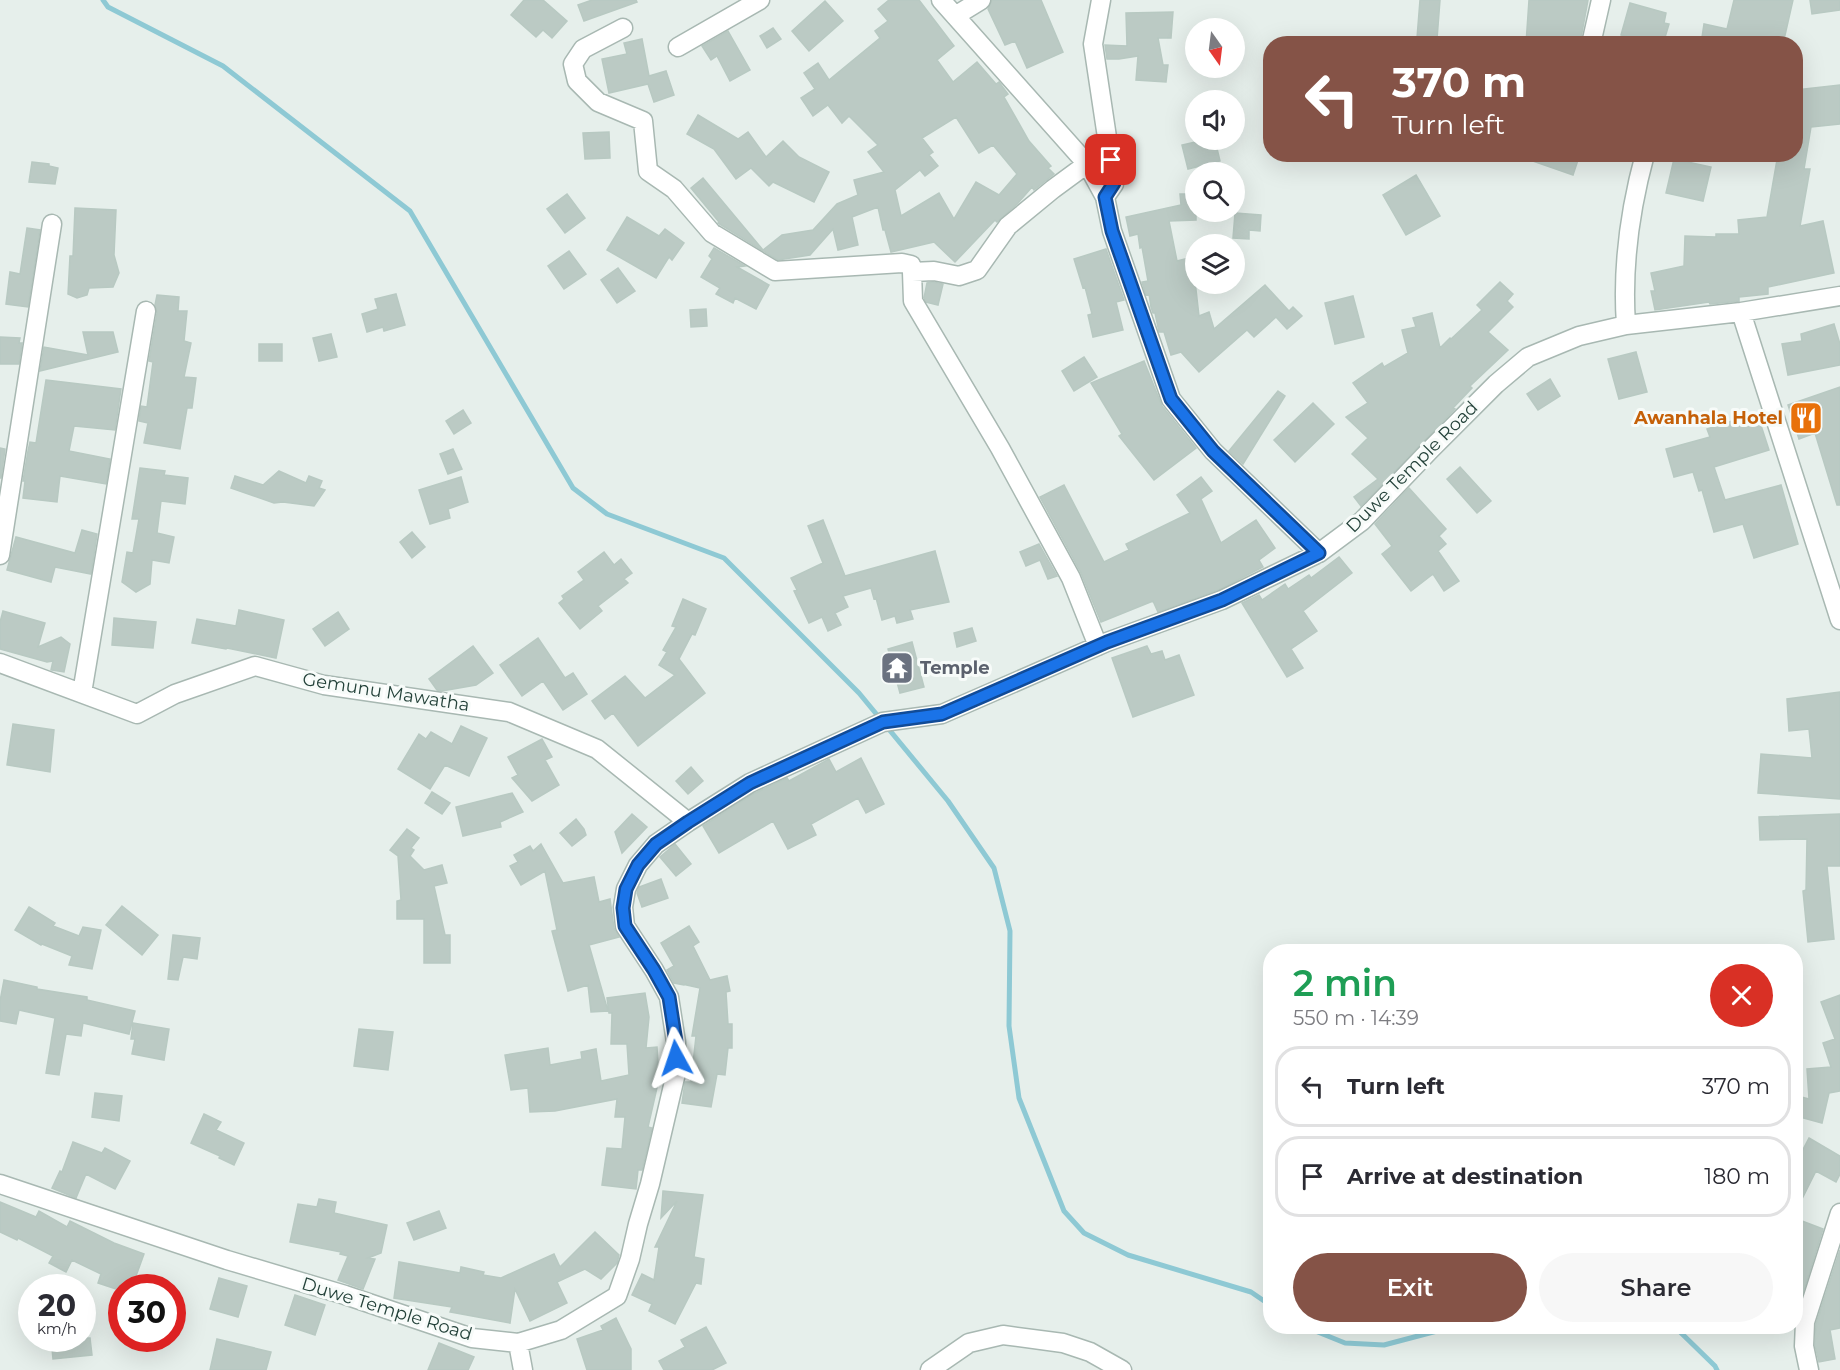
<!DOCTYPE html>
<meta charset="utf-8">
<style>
:root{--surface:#fff;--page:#f7f7f7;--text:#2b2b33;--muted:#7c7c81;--line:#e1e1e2;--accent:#855347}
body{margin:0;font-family:Montserrat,sans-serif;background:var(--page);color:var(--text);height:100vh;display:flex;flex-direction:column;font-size:22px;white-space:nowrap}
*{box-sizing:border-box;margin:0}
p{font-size:20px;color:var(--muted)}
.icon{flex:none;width:33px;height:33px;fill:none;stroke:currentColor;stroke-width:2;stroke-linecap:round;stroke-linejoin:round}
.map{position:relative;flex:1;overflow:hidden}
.side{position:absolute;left:1263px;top:944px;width:540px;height:390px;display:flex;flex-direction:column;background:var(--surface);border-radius:24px;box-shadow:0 6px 24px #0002}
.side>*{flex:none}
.top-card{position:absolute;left:1263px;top:36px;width:540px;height:126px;border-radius:24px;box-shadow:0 6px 24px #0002;background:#855347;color:#fff;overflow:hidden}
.needle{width:39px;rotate:166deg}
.fabs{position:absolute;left:1185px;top:18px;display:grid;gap:12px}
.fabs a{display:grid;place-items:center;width:60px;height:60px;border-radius:50%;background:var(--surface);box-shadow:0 6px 24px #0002;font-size:30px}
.speed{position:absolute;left:18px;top:1274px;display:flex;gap:12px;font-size:30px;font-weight:700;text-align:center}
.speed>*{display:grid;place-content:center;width:78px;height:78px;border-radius:50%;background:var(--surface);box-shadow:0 6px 24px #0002;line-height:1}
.speed small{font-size:15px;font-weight:400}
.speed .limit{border:9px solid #d22;background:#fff;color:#111}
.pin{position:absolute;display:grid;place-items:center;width:51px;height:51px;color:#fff;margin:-26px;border-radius:12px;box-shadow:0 3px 9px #0006}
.me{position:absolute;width:66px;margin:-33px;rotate:355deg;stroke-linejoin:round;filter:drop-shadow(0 0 4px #0008)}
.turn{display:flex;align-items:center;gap:21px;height:126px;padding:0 30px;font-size:27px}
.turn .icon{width:78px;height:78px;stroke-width:2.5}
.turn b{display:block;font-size:42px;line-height:51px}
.round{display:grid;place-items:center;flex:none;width:63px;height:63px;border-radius:32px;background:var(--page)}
.overview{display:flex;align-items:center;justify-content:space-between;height:102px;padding:0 30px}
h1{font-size:36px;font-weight:600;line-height:45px;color:#1e9e55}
.action{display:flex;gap:12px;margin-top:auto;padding:12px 30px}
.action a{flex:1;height:69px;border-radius:36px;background:var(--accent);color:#fff;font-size:24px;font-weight:600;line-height:69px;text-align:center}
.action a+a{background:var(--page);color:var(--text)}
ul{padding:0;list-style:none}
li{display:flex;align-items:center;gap:18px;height:81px;margin:0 12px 9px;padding:0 18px;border:3px solid var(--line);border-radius:24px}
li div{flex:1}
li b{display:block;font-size:22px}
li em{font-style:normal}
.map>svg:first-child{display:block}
</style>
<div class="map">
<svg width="1840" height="1370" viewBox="0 0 1840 1370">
<rect width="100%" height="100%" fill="#e6efeb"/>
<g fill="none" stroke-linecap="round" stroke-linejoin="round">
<path stroke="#8ec9d4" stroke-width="5" d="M103,0L108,7L223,66L410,211L573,488L607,514L724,558L859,693L948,801L994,868L1010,931L1009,1026L1019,1098L1064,1211L1084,1233L1128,1255L1251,1292L1270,1305
M1303,1326L1345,1343L1384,1345L1456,1326
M1674,1326L1715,1366L1717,1370"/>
</g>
<path fill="#bbcac4" stroke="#b8c9c2" stroke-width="1.5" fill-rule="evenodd" d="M524,0H543L567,21L552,38L543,30L536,37L511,15Z
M592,0H636L637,2L584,21L578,5Z
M889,0H919L954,46L937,60L953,82L977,62L996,84L999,82L1008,94L1004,97L1029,141L1051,166L1048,168L1054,174L1034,190L1032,187L1018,203L997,222L995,220L955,262L934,242L891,252L885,230H883L878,207L852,217L858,245L838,250L833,229L810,255L778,260L718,223L719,222L691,188L703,178L763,250L782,235L813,230L837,204L858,195L854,180L884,172L868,152L878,145L849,116L842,123L828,105L813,116L801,98L815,89L804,73L818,63L829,80L880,38L875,31L888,21L878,9ZM956,117L979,153L993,145L1017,174L999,195L976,182L954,219L939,193L901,216L895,190L920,170L925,176L938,166L929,155L933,152L922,138Z
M992,0H1041L1063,52L1027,68L1015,41L1005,45L988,9Z
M1420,0H1440L1437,39L1417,38Z
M1529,0H1588L1581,38L1573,37L1572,44H1526Z
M1734,0H1793L1783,44H1770L1753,40L1752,44H1701L1704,24L1727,29Z
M1810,0H1840V10L1812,14Z
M825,1L843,21L809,51L792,31Z
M1630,3L1666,13L1664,23L1669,24L1663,44H1652L1621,35Z
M1173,12L1171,38H1158L1163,65H1168L1166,82L1136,80L1138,56L1119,59H1107L1105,45L1127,46L1126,13Z
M773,28L781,39L767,48L760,36Z
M728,31L750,70L730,81L717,56L711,60L702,46Z
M642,39L649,76L666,71L674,95L654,102L648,84L609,93L602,59L627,54L624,43Z
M1840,85V124L1811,127L1804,169H1810L1800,226L1823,221L1834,273L1768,287V294L1739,297V301L1710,304L1709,302L1655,310L1651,291H1655L1651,273L1684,266L1685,236L1716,237V234H1739L1738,220L1767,217L1778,154H1796V90Z
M698,115L738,139L748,132L766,157L783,141L799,157L829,172L814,202L773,182L769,186L751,168L736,179L714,149L687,134Z
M609,132L610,158L585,159L583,133Z
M1204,140H1215L1220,161L1188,169L1182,145Z
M1521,154H1580L1573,175L1521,157Z
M1674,159L1711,167L1703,201L1666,193Z
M32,162L49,164V166L58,168L55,184L29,182Z
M1416,175L1440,216L1406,235L1383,195Z
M567,194L585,218L565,233L547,209Z
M1180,194H1196V220L1169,221L1177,261L1189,258L1195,281L1199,316L1209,312L1214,329L1265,285L1289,311L1293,307L1302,316L1287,329L1276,317L1254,337L1247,330L1199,372L1181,352L1171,355L1164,332H1159L1155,313H1153L1151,307L1149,294L1146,295L1142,282L1148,281L1142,247L1140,248L1138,234L1130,236L1126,217L1181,205Z
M75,208L116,210L114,255L119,273L113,287L89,288L87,295L77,298L68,294L70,256H73Z
M1235,213L1261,215L1260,231L1249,230V239L1233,238Z
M627,217L659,236L665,229L684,243L672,260L669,257L656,278L607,250Z
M27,228L40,230L28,307L6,304L10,272L20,274Z
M714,248L745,266L737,267L769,285L756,309L735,298L733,303L716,294L720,288L701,277L712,259L709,256Z
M1106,249L1124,300L1116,302L1123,330L1093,337L1088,315L1092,314L1085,287L1083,288L1074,259Z
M569,251L586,274L564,289L548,266Z
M618,268L635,291L617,303L601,280Z
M933,282L943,284L938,305L926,302L924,298L927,283Z
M1500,282L1513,294L1507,301L1513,307L1488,332L1508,350L1470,386L1472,388L1453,408L1455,409L1361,506L1354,497L1378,479L1352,454L1368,438L1346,417L1368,403L1353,383L1382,363L1384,367L1408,353L1402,330L1416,327L1413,318L1432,313L1440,348L1450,338L1451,339L1482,310L1477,305Z
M396,294L405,325L384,331L383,327L367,332L362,314L378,309L375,299Z
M157,295L179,297L178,311H187L184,341L191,343L184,377L196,378L192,408H187L180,449L144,443L148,423L139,421L141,406L147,407L153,362L149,361L157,313L155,305Z
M1353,296L1364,337L1335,344L1325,303Z
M706,309L707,326L691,327L690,310Z
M1834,324L1840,344V365L1788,375L1782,344L1802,341L1801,334Z
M83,332H113L118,352L40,371L44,347L88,355Z
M331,334L337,357L319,361L313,338Z
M0,337L20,338L19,343H22L19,364H0Z
M259,344H282V361H259Z
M1636,352L1647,392L1619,399L1608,359Z
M1084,357L1097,377L1074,391L1062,371Z
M1144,361L1162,406L1196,448L1154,480L1119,436L1122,434L1091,383Z
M1550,379L1560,396L1538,410L1527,394Z
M46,380L121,389L115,430L74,426L69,451L110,459L106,484L60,476L57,502L23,498L25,481H23L28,451L30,442L36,443Z
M1840,387V505H1837L1815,433L1799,439L1788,405Z
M1278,391L1285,396L1243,464L1229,451Z
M1313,403L1334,424L1295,462L1274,440Z
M463,410L471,423L454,434L446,421Z
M1757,413L1769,450L1714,467L1725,500L1781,485L1798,544L1754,558L1743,524L1714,532L1702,490L1699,491L1693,472L1674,477L1666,449L1710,437L1707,429Z
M0,448L5,449L1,478H0Z
M453,449L462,469L448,474L440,454Z
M1460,467L1491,501L1477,513L1447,479Z
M140,468L165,471L164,475L188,478L185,504L161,501L157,533L174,537L169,563L152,560L150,584L136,592L122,582L127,552L133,553L139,519H132Z
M279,471L306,483L309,476L322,481L319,488L325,490L314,506L283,502L274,503L231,488L235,476L263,485Z
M461,477L468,502L448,509L450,518L430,524L419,490Z
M1201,477L1212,491L1201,499L1221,543L1256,520L1275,548L1259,560L1263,567L1218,590L1158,612L1153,601L1101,622L1081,573L1040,497L1064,485L1104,562L1129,550L1126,544L1190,513L1177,495Z
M1409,488L1446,529L1439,536L1446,544L1438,551L1459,581L1444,591L1433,574L1411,591L1382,554L1392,546L1375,524Z
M823,520L845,576L935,551L949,602L910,610L913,619L897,623L895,616L882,620L876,598L874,599L871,588L843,596L848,607L835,613L841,625L828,631L822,617L809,623L794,591L797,590L791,578L823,563L808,526Z
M82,530L97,534L91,574L55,567L51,582L7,570L16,537L75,553Z
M412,532L425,547L412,558L400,542Z
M1039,544L1057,576L1048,579L1040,560L1026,566L1020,552Z
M604,552L614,565L621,559L632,573L624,579L628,583L598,606L602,611L580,629L559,603L564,599L562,596L584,580L578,572Z
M1339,557L1352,573L1303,611L1317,631L1291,649L1303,668L1287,677L1242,603L1259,595L1262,600L1285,584L1288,589L1309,575L1311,578Z
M683,599L706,609L695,635L692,634L679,659L705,693L638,746L613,713L605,719L592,701L625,676L645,698L675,675L659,665L667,652L663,650L676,627L672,626Z
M239,610L284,620L276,658L227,648L226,649L192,643L197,619L236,626Z
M3,611L45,623L38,647L61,637L70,644L64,672L51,670L53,661L47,662L0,649V622Z
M338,612L349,629L325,646L313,629Z
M114,618L156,622L153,648L112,645Z
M972,628L976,641L957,647L954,633Z
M538,638L565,678L573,673L587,694L563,710L543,681L522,696L500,665Z
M912,642L924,687L900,693L888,649Z
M473,646L493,673L476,685L442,691L437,690L429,679Z
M1147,646L1151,654L1162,651L1165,660L1179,655L1194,695L1133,717L1112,658Z
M1840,692V799L1758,793L1761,754L1812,758L1809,729L1789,731L1787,699Z
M13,724L54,730L50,772L7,765Z
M461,726L487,738L469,776L445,765L430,789L398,769L419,734L426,739L431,732L452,744Z
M542,739L552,757L545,760L559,785L532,801L512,778L518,775L508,757Z
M861,758L884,804L866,813L858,798L811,824L816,835L788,849L773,821L719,853L703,826L753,794L787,778L789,781L829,759L836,772Z
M691,767L703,781L688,794L676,781Z
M432,792L450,803L442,814L425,803Z
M512,793L523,812L500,822L501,827L463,836L456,807Z
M632,814L647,827L622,853L615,832Z
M1840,814V866H1827L1834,939L1808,942L1803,891L1806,890L1807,839L1760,840L1759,817Z
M576,819L584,829L586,835L572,846L560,833Z
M407,829L419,838L411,848L414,850L410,856L424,870L442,865L447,883L434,886L445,935H450V963H424V919H397V901L401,900L398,856L390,850Z
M541,844L563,883L594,877L599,902L610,899L614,928L619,937L589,945L608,1011L591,1012L588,985L568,991L552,931L557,930L545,871L521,885L510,866L518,862L514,855L530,846L533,851Z
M675,844L691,864L676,876L660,857Z
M661,879L668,898L642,907L637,893L639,887Z
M122,906L158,935L142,955L106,925Z
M29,907L55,923L53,926L79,936L83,927L101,930L92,969L69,965L72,956L42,944L41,945L15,930Z
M689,926L699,942L693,946L710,980L727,976L730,991L726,992L728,1024H732V1048H728L725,1075L717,1074L711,1107L682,1103L685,1082H691L696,1036H692L700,988L686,985V984L684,985L674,983L667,970L674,966L661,943Z
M173,935L200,938L197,959L183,957L178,980L168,979Z
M4,980L37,987V989L87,997V1000L135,1011L129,1034L83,1023L81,1036L66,1034L59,1075L46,1073L55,1018L19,1010L16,1024L0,1021V1001Z
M645,993L649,1017L646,1048L657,1047L659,1079L648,1127L652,1128L642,1170H638L636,1189L602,1185L607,1148L622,1149L625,1117H615L617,1099L555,1111L530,1112L528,1088L511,1090L505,1055L548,1048L550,1065L582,1059L581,1052L596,1049L601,1081L629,1075L627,1044H611L612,1013H609L607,998Z
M1840,995V1091L1829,1093L1822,1123L1796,1116L1801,1097L1809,1099L1807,1069L1831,1067L1823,1043L1835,1039L1821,1002Z
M133,1023L169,1029L164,1060L132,1054L135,1039H131Z
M359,1029L393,1032L388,1070L354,1066Z
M95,1093L122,1096L119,1121L92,1117Z
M204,1114L221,1122L216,1130L244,1143L234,1165L219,1158L220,1156L191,1143Z
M1809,1138L1840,1156V1174L1836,1182L1816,1171L1796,1211V1163Z
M73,1142L102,1153L105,1148L130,1161L115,1189L86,1174L76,1198L52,1188L60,1171L62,1172Z
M663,1191L703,1195L694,1257L704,1259L701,1284L696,1283L675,1324L649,1311L652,1304L632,1295L642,1274L654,1280L659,1247H655L677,1201L661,1218Z
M319,1199L336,1202L334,1213L387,1225L381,1253L368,1258L375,1259L363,1289L338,1280L348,1256L340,1254L341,1252L290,1242L298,1204L317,1207Z
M0,1202L36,1217L39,1211L67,1227L70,1221L114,1243L144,1254L132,1287H122V1291L98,1283L101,1274L72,1260L66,1272L49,1263L53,1256L18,1238L17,1240L0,1232Z
M439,1211L446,1228L414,1240L407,1223Z
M1802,1221L1823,1229L1796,1315V1238Z
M595,1232L619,1255L617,1263L601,1279L585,1269L557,1282L567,1303L530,1321L515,1289L510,1323L450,1312L452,1307L394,1298L399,1262L460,1273L461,1267L484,1272L483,1275L501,1278L554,1254L560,1267Z
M1840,1250V1328L1830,1330L1835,1359L1819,1362L1815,1345L1816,1324Z
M219,1278L247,1286L238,1317L210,1309Z
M295,1295L325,1305L315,1335L285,1325Z
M616,1318L631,1349V1370H587L577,1339L603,1330L601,1326Z
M706,1327L726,1363L712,1370H664L659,1361L685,1347L681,1340Z
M51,1338H90L92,1355L53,1359Z
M217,1339L271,1352L266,1370H210Z
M439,1343L474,1357L468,1370H428Z"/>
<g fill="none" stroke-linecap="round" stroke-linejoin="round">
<defs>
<path id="minor" d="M941,0L1087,164L1105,197L1112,231L1171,399L1213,451L1319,553
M1101,0L1093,44L1114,184L1105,197
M955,16L981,0
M623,28L583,49L573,64L577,81L598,102L643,121L648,171L674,189L712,233L775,271L902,263L911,265L912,272
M1591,44L1601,0
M678,47L760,0
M1087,164L1053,189L1008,226L977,270L959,276L934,271L912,272L913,301L1000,448L1071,578L1098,646
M1741,312L1840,620
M1626,325C1622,268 1630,209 1645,154
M0,555L52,224
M0,663L137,714L175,694L255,666L324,685L509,712L597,749L688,822
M82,693L146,311
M0,1184L227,1260L345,1295L472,1338L518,1343L561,1330L617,1296L630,1259L638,1224L650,1184L676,1073V1042L669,997L654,970L625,926L623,907L626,889L638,865L656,844L688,822L750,783L883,722L942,714L1107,642L1222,600L1319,553L1362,521L1430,450L1496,384L1528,357L1579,336L1626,325L1741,312L1840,296
M518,1343L523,1370
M930,1370L969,1343L1003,1335L1063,1343L1090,1352L1122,1370
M1809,1370L1804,1346L1805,1322L1840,1213"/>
</defs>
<use href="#minor" stroke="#a8b8b2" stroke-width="21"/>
<use href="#minor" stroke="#fff" stroke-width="18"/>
</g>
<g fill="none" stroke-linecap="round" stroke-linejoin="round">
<defs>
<path id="route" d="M676,1058V1042L669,997L654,970L625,926L623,908L626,889L638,865L656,844L688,822L750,783L883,722L942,714L1107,642L1222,600L1319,553L1213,451L1171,399L1112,231L1105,197L1114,183L1111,160"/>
</defs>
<use href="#route" stroke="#114b97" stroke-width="15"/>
<use href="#route" stroke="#1a73e8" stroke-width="10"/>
</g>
<defs>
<symbol id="restaurant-square" viewBox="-11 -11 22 22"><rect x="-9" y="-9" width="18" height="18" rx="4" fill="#e8710a" stroke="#f7fbf9"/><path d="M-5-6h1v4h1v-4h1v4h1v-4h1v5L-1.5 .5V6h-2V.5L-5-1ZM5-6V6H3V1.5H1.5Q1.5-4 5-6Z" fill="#fff"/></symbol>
<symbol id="temple-square" viewBox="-11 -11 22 22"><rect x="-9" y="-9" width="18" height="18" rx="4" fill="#6b7280" stroke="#f7fbf9"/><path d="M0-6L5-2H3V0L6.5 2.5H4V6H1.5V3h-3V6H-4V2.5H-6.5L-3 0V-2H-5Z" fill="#fff"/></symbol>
</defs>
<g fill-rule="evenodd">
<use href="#restaurant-square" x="1787" y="399" width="38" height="38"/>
<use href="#temple-square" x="878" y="649" width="38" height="38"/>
</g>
<g text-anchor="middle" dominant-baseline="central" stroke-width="6" stroke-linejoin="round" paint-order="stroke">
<g font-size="18" font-weight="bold" fill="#c56008" stroke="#f7fbf9" text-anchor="end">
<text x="1783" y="418">Awanhala Hotel</text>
</g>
<g font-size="18" fill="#24423a" stroke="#f7fbf9">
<text transform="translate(1412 467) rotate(-45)">Duwe Temple Road</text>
<text transform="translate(386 692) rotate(9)">Gemunu Mawatha</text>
<text transform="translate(387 1309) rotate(17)">Duwe Temple Road</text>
</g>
<g font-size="18" font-weight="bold" fill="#5b616d" stroke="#f7fbf9" text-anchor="start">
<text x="920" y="668">Temple</text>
</g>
</g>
</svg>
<div class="fabs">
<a><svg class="needle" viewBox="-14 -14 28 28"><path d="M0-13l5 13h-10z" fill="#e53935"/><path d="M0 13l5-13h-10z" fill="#7c7c81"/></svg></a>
<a><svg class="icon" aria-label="sound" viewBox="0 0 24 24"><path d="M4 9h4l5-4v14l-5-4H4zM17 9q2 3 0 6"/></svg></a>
<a><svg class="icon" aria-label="search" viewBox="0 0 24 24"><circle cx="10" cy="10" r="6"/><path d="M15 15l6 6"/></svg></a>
<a><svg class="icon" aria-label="layers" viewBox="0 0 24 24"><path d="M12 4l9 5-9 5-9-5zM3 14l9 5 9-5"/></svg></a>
</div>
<div class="speed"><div>20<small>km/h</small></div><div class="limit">30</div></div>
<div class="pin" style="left:1111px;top:160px;background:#d93025"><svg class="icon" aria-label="arrive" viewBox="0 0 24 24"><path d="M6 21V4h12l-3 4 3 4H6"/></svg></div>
<svg class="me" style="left:676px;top:1058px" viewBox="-20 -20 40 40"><path d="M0-17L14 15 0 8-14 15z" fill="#1a73e8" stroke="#fff" stroke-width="4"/></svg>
<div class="top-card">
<div class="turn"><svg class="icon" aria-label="left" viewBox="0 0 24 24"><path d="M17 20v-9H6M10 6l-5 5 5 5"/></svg><div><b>370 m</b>Turn left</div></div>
</div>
<section class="side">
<div class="overview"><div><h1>2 min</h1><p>550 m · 14:39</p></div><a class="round" style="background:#d93025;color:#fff"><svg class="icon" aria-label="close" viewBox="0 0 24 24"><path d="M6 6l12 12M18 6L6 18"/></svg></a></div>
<ul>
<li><svg class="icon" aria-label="left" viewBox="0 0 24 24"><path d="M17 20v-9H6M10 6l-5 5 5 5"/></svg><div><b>Turn left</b></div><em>370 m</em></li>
<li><svg class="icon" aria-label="arrive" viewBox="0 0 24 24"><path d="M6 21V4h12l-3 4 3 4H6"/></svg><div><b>Arrive at destination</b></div><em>180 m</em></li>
</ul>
<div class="action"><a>Exit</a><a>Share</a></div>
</section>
</div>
